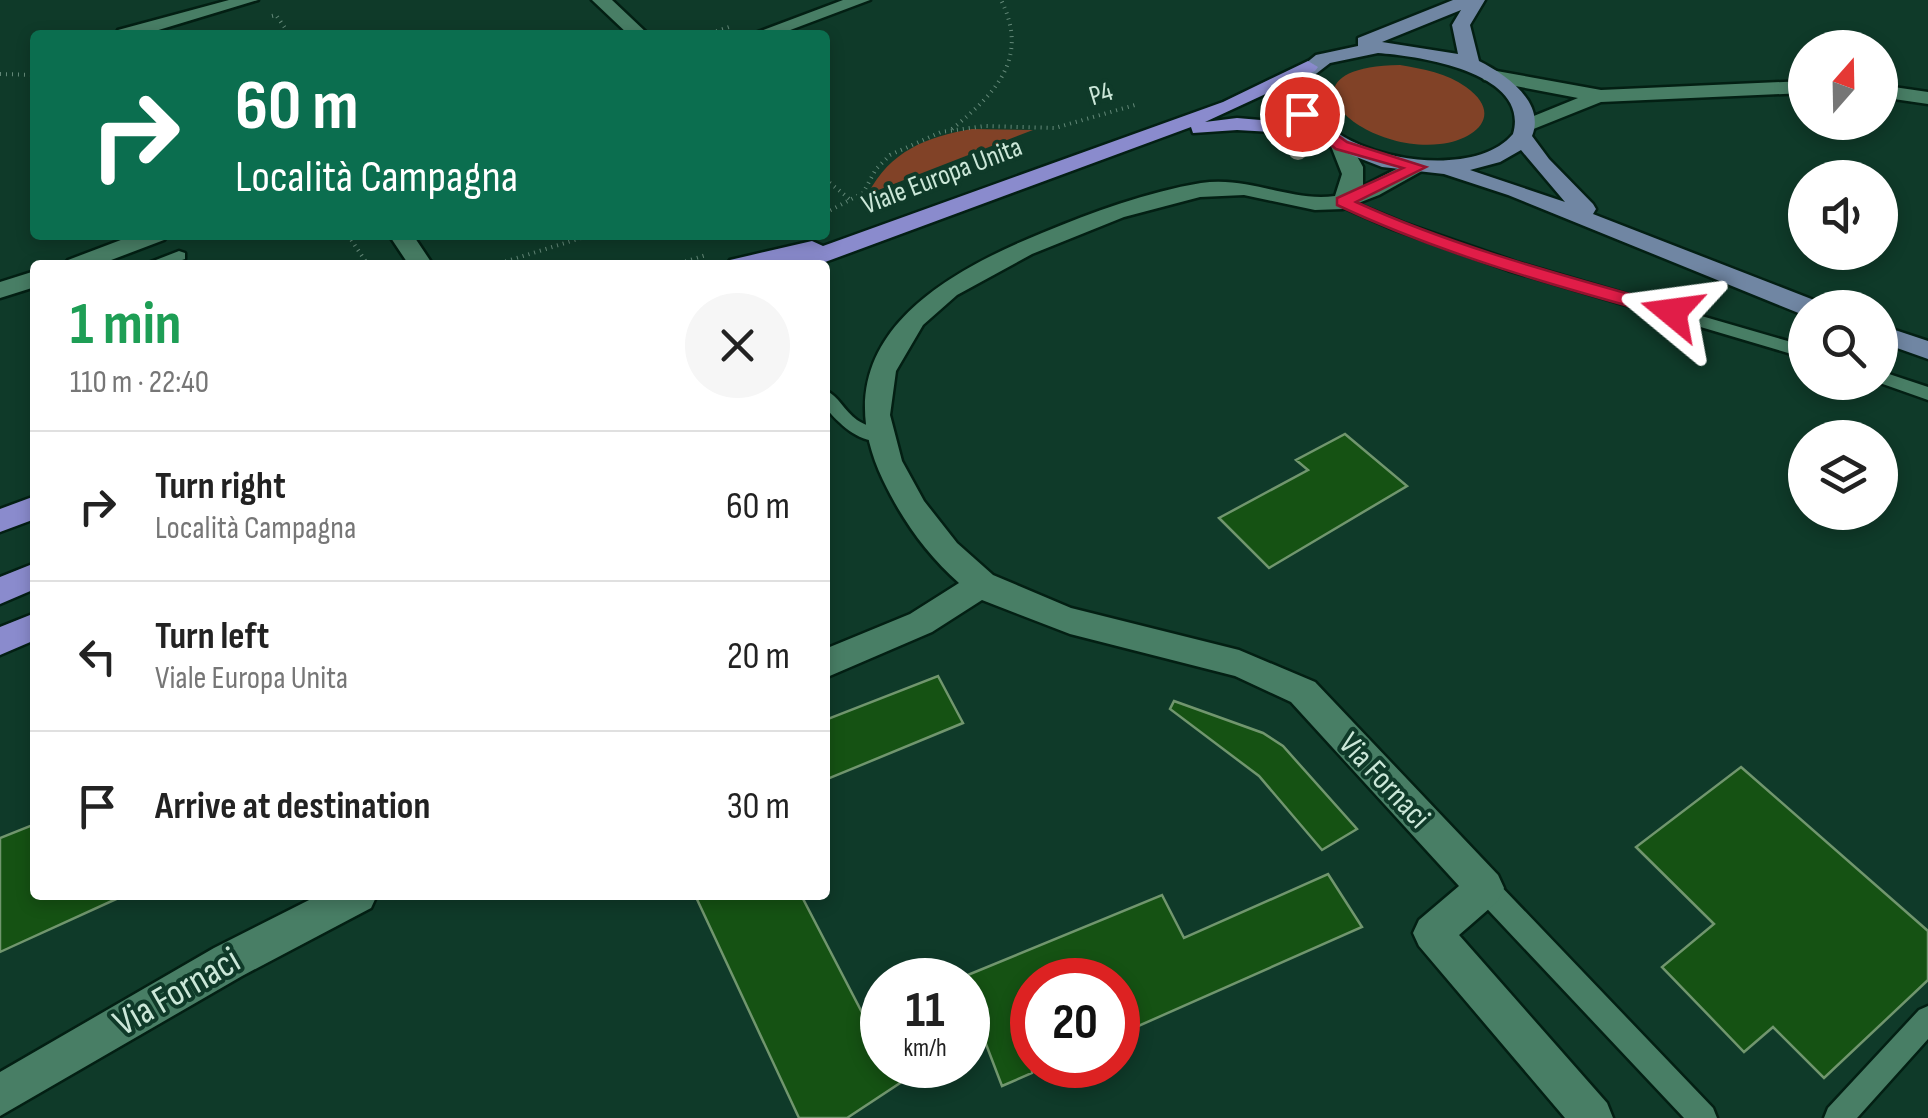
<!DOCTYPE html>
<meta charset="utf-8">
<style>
:root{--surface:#fff;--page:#f6f6f6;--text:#222;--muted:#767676;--line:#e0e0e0}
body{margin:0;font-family:"Sofia Sans Condensed",sans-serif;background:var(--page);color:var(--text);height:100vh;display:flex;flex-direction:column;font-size:38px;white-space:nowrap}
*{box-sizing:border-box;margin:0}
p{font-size:32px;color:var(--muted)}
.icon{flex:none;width:55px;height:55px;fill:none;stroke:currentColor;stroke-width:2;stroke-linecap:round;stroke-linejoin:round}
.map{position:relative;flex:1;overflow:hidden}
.details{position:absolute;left:30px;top:260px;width:800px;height:640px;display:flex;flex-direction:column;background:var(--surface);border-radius:10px;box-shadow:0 5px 15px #0003}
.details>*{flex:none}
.top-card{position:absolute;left:30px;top:30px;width:800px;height:210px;border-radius:10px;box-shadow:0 5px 15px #0003;background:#0b6e4f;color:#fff;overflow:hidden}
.needle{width:65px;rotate:20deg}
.tools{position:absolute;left:1788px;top:30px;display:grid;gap:20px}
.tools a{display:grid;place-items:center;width:110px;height:110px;border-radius:50%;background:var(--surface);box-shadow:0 5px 15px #0003;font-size:50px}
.speed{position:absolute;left:860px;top:958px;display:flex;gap:20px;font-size:50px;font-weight:700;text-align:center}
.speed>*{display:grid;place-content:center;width:130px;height:130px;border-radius:50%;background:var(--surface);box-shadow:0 5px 15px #0003;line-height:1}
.speed small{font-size:25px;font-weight:400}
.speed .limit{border:15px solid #d22;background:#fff;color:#111}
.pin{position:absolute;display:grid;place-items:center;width:85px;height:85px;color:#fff;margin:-42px;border:5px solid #fff;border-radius:50%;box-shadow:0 2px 10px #0007}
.me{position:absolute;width:110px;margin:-55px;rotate:286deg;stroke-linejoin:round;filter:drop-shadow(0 0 8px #0008)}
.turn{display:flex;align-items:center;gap:35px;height:210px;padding:0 40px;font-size:45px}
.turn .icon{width:130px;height:130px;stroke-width:2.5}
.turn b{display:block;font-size:70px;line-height:85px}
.round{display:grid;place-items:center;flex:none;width:105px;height:105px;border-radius:52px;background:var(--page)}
.headline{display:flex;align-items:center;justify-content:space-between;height:170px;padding:0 40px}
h1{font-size:60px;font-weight:700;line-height:75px;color:#1e9e55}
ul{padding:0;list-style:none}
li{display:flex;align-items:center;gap:30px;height:150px;padding:0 40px;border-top:2px solid var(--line)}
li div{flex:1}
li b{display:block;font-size:38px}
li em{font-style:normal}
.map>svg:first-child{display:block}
</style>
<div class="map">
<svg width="1928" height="1118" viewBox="0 0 1928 1118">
<rect width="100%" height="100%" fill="#0f3a29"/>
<path fill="#814227" d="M1400,65C1423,69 1447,73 1466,87C1505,115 1475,140 1440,144C1356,153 1271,67 1400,65Z
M972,129L1033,130L868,194C890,151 926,137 972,129Z"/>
<path fill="#155213" stroke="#71966e" stroke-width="2.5" d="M1345,434L1407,486L1269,568L1219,518L1308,470L1296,460Z
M938,676L963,723L825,780V720Z
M1174,701L1263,733L1283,746L1357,829L1322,850L1259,776L1170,709Z
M1741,767L1928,931V980L1824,1078L1773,1027L1744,1052L1662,967L1714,924L1636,847Z
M35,824V895H125L0,952V838Z
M1328,874L1362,927L1118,1035V980H1032V1073L1002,1086L968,997V980L958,979L1162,895L1184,938Z
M695,895H801L882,1051V1065H890L900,1083L847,1118H799Z"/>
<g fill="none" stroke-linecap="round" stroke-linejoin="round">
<defs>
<path id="lane" d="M1343,198L1404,223L1519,263L1805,346V358L1508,270L1393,229L1338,205V199Z
M179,251L185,253V259L167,265H143Z
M1880,371L1928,387V400L1877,382H1880Z
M825,390C839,396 844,411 857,420C867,427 879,427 887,436L884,441C860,444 840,425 825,407Z
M1485,876L1494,879L1713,1108L1717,1118H1684L1476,897L1473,888L1476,879Z
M1928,1006V1039L1857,1118H1824L1828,1108L1919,1010Z"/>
<path id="street" d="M229,0H258L142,35L116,34L118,30Z
M592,0H612L649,35H629Z
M843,0H870L777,35H750Z
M1491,70L1601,90L1805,81V93L1601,102L1526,132L1516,126L1519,122L1578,98L1484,80L1481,76Z
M1880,85L1928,92V104L1880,97Z
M1342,140L1349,142L1363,167V186L1410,162L1418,161L1429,167L1379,195L1343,209L1315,210L1244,195L1200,197L1124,217L1032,254L957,295L923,325L896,371L890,415L902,461L924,501L957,543L993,575L1071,608L1239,650L1315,682L1498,875L1504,888L1498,901L1459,935L1607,1103L1613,1118H1565L1419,946L1413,933L1419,920L1459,886L1291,702L1235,676L1070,634L982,600L932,632L825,678V649L910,614L959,583C927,555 901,518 883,480C820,346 934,277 1042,233C1093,212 1147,192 1201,183C1250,176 1290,202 1335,196L1342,174L1331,146Z
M134,235H168L164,240L98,265H64L68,260Z
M389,235H413L433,265H409Z
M35,271V287L0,298V282Z
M319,895H377L371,908L242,976L0,1116V1072L214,948Z"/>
<path id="primary" d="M1453,0H1485L1470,25L1479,61C1505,74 1546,102 1532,136L1549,159L1593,204L1596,209L1593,214L1819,302L1822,308H1805V315L1801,314L1508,195L1444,174L1382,167L1341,151L1308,130L1290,106L1288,78L1316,55L1358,46V38ZM1461,10L1452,25L1458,54L1382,42ZM1378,53C1418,56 1531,72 1513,134C1472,183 1336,159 1309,103C1306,97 1308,87 1308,80L1330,63ZM1521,150L1565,202L1470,170L1500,162Z
M1880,325L1928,341V359L1880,342Z"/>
<path id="highway" d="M1308,61L1318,67L1315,71L1205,122L1237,118L1319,125L1326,127L1329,131L1326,135L1237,130L1193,133L1191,127L817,265H782L784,262L726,265L730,260L812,241L823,246L1223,102Z
M35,496V519L0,532V509Z
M35,563V589L0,604V577Z
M35,613V640L0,655V627Z"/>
</defs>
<use href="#lane" stroke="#031f13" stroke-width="5"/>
<use href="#street" stroke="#031f13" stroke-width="5"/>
<use href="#primary" stroke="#031f13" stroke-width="5"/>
<use href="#highway" stroke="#031f13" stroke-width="5"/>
<path stroke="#648979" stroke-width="4" stroke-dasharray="1 5" stroke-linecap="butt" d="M272,16L276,15L290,35
M705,35L732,26
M0,74L35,75
M952,129C996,93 1030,58 1001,0
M825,179L852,201
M825,213L863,193L876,169L890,155L941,132L985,126L1055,128L1135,105
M348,235L368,265
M494,265L591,235
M674,265L706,255"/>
<use href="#lane" fill="#487e65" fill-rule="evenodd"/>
<use href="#street" fill="#487e65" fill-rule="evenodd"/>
<use href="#primary" fill="#7086a3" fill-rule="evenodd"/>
<use href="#highway" fill="#8a8bcd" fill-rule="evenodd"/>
</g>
<circle fill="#8b9285" cx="1298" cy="150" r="10"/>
<path fill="#e11d48" stroke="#92132f" stroke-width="2.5" d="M1302,110L1347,142L1426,167L1356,202C1459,249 1570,277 1679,308L1681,312L1672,318C1559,287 1443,255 1337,205V198L1403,168L1336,149L1297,118L1294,114Z"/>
<g text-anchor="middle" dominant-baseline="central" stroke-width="8" stroke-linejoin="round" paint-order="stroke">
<g font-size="28" fill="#cbe7d8" stroke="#0f3a29">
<text transform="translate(1101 94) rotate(-17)">P4</text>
<text transform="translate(942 176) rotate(-21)">Viale Europa Unita</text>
</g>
<g font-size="32" fill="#cbe7d8" stroke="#0f3a29">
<text transform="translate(1384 781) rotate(47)">Via Fornaci</text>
</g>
<g font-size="38" fill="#cbe7d8" stroke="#0f3a29">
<text transform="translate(177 992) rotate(-30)">Via Fornaci</text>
</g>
</g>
</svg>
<div class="tools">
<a><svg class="needle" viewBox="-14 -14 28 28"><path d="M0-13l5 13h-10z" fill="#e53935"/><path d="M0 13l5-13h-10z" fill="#767676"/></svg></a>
<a><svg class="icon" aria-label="sound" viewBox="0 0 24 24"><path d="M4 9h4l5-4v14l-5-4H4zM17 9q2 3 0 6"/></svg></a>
<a><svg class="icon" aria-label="search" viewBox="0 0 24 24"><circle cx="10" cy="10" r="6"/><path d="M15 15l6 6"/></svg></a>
<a><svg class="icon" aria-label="layers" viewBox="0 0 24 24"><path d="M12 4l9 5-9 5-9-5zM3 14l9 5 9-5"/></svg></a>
</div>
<div class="speed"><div>11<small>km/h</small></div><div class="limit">20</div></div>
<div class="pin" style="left:1302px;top:114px;background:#d93025"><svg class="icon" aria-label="arrive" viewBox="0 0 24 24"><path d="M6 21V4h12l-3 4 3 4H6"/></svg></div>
<svg class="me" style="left:1672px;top:312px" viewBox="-20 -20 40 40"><path d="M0-17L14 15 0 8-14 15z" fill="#e11d48" stroke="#fff" stroke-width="4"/></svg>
<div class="top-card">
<div class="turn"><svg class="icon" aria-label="right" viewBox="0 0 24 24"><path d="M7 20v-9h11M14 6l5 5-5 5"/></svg><div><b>60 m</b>Località Campagna</div></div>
</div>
<section class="details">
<div class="headline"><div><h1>1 min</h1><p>110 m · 22:40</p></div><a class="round"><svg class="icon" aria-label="close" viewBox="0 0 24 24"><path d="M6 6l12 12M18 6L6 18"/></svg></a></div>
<ul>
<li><svg class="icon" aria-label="right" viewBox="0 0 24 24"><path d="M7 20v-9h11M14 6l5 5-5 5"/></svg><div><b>Turn right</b><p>Località Campagna</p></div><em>60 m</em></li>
<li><svg class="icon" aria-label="left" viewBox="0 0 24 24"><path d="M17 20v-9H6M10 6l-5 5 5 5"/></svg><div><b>Turn left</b><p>Viale Europa Unita</p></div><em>20 m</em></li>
<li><svg class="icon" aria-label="arrive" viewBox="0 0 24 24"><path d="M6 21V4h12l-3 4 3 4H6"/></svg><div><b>Arrive at destination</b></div><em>30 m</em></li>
</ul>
</section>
</div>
